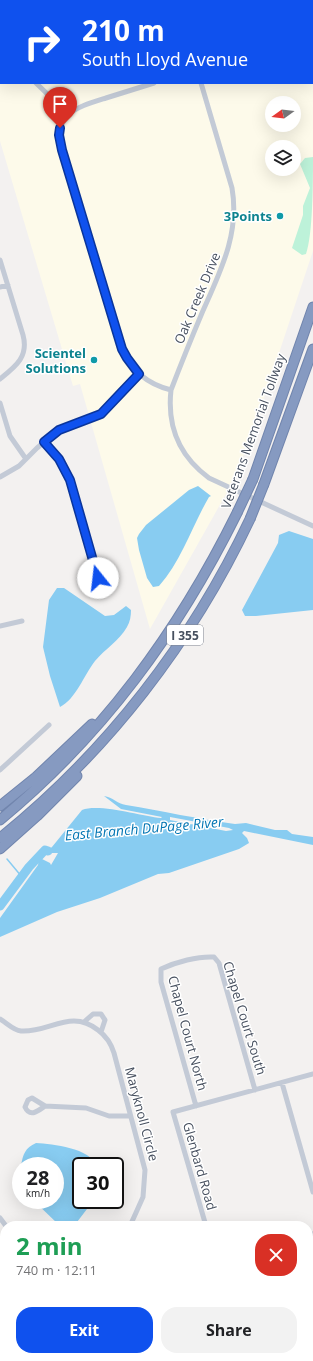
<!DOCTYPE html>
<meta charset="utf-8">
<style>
:root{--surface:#fff;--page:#f2f2f2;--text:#202124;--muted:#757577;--accent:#0f51ee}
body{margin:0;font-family:"Open Sans",sans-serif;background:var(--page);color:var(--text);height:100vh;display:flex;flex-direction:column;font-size:15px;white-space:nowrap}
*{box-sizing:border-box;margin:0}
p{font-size:13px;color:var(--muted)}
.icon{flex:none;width:22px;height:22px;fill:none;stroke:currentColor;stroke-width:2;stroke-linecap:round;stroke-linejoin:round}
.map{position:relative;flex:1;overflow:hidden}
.panel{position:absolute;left:0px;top:1221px;width:313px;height:140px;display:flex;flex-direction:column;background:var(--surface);border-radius:16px 16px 0 0;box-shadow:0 4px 16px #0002}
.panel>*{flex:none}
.banner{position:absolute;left:0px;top:0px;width:313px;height:84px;box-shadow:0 4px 16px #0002;background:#0f51ee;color:#fff;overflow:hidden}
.needle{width:26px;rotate:255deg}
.buttons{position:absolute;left:265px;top:96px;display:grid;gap:8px}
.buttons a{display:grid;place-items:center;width:36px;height:36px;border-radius:50%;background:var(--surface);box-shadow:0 4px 16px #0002;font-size:20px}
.speed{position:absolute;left:12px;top:1157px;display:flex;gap:8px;font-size:20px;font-weight:700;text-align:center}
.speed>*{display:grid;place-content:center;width:52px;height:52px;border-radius:50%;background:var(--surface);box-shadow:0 4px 16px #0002;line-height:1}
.speed small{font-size:10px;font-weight:400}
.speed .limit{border:2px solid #111;border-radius:6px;background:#fff;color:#111}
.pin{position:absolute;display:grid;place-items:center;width:34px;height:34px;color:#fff;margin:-41px -17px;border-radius:50% 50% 50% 0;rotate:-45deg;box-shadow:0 0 4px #0007}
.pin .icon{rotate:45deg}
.me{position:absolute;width:44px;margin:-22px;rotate:344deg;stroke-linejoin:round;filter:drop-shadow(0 0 3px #0008)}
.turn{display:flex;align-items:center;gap:14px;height:84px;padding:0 16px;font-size:18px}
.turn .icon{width:52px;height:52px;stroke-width:2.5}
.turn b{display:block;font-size:28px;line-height:34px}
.round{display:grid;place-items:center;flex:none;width:42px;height:42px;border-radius:16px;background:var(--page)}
.head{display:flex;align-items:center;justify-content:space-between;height:68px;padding:0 16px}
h1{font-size:24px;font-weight:700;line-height:30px;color:#1e9e55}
.cta{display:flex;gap:8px;margin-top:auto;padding:8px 16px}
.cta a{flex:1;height:46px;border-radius:16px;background:var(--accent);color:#fff;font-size:16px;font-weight:700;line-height:46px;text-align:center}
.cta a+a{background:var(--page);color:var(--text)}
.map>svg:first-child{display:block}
</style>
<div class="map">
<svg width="313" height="1361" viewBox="0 0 313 1361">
<rect width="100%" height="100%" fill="#f3f1f0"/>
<path fill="#fdfaea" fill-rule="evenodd" d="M0,0H313V251L249,443L226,494L150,629L80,384L73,386L0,141ZM1,1H312V83H1ZM272,103H294V125H272ZM272,147H294V169H272Z"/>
<path fill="#bdf2d9" d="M313,157C313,180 313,235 306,254L302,255L292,248L303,215V206L310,188L300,164L305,158Z
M5,1316V1356L192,1357L183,1361H0V1321Z"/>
<path fill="#88ccf1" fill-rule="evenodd" d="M0,17L1,20L0,82Z
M198,486L211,496L209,497C192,526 182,560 159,586L153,587L147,578L139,550L137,538L139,534L146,525L189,490Z
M289,531L313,539V610L256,616H245L242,610L278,543L279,535Z
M57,588H64L105,616L114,615L126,606L131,610C131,616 130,622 127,627C119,641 105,649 95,661C84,675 76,699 60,707L50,676L43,647L49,600Z
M104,796C113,797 117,804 126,805C162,811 198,819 235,824L246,823L275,830H287L292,834L313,837V845L244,831L242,833L247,838L249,843L239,849L169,873L158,874L100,898L57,912L0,937V918L38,865L40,852L47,851L52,847L82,810C99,803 141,816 161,818L162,817L121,809ZM170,817L229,828L233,830L226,831L170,820ZM51,853H58L51,865L50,863L42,859L45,855Z
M36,1143C53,1144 90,1148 97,1166H81V1200H90L87,1209L74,1226L59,1225L33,1200H55V1166H21C23,1154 25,1148 36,1143Z"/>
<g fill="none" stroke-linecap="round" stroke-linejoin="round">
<path stroke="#88ccf1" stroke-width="1.5" d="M7,859L22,877"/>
<path stroke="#88ccf1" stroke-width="9" d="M0,906L29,867L45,850L48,851"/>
<defs>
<path id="motorway" d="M253,479L313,307
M264,484L313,349
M0,806L36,777L92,724
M0,820C103,735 178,632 237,513
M0,838C107,752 192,642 250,519
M0,849L37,816L77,776"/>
</defs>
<use href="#motorway" stroke="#7185ad" stroke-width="11"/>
<path stroke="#c3cad6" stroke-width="5" d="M172,0V1
M312,34L313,33
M36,83L68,114
M154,83C138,88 122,93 106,98C77,107 53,113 62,150L122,349C132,371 147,384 171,390
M201,83L232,188C240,234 220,272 202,313C191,339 181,364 171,390C167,426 179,456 209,478L313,526
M0,260L23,335C29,357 15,367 0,379
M0,287L8,285
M0,403L10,436L26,459
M44,442L59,459L70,480L98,578
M0,477L19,466L37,448L59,430L101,414L139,374
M0,626L22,621
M0,770L49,725
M0,1019C7,1023 13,1030 21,1031C49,1033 71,1008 98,1030C106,1036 111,1043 114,1053L145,1170L143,1197L130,1226
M84,1022L93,1014H101L105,1020L101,1032
M282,1083L313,1192
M45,1106C38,1111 30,1118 25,1107L28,1100L32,1098L45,1106L86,1108L109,1116H130
M196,1106L161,982V969C176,962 198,956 214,957L219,963L255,1090
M0,1218L6,1226
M206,1226L173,1112L313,1074
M308,1233L313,1234
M0,1272L5,1271
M195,1356L197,1361
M243,1356L244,1361"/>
<use href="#motorway" stroke="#869ac1" stroke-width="9"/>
<defs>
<path id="motorway-bridge" d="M237,513L253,479
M250,519L264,484"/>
</defs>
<use href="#motorway-bridge" stroke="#7185ad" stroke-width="11" stroke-linecap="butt"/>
<use href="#motorway-bridge" stroke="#869ac1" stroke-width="9"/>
</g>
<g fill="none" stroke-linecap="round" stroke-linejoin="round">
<defs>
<path id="route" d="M60,128L59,135L62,150L122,349L127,358L139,374L101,414L59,430L44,442L59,459L70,480L98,578"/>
</defs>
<use href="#route" stroke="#0a359b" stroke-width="10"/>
<use href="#route" stroke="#0f51ee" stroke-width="7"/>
</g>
<g fill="#0f9aa8" stroke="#fff" stroke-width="1.5">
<circle cx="280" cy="216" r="4"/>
<circle cx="94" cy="360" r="4"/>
</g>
<g text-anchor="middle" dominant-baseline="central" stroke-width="3" stroke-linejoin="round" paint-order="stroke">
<rect fill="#fff" stroke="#7e848f" stroke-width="1" x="167" y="625" width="36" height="20" rx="3"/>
<g font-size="12" font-weight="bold" fill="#47505f">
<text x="185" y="635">I 355</text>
</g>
<g font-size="13" font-weight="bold" fill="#0d838f" stroke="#fff" text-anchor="end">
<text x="272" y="216">3Points</text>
<text x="86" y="353">Scientel<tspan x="86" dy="15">Solutions</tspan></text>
</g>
<g font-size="13" fill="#47505f" stroke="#fff">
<text transform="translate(197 298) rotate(-67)">Oak Creek Drive</text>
<text transform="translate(253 431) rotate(-70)">Veterans Memorial Tollway</text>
<text transform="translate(245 1018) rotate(73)">Chapel Court South</text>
<text transform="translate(188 1033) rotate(75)">Chapel Court North</text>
<text transform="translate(142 1114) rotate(75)">Maryknoll Circle</text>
<text transform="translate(200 1166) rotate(74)">Glenbard Road</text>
</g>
<g font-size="14" font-style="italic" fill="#0577b4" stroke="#fff">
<text transform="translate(144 828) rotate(-5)">East Branch DuPage River</text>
</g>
</g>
</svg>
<div class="buttons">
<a><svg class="needle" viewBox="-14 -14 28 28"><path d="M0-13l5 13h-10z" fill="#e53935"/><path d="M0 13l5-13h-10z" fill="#757577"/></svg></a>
<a><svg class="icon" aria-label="layers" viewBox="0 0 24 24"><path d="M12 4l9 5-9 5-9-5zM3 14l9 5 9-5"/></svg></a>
</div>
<div class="speed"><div>28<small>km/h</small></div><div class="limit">30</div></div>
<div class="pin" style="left:60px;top:128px;background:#d93025"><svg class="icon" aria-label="arrive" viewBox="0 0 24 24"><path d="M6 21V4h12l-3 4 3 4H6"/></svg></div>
<svg class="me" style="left:98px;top:578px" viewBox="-20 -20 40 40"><circle r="19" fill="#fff"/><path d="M0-13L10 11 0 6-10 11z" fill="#0f51ee"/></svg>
<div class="banner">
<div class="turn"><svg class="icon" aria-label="right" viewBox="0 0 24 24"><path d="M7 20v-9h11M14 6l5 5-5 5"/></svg><div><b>210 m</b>South Lloyd Avenue</div></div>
</div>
<section class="panel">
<div class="head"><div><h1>2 min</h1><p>740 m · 12:11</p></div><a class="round" style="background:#d93025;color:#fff"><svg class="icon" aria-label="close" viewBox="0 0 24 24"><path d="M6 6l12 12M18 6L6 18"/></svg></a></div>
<div class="cta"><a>Exit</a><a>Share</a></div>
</section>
</div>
